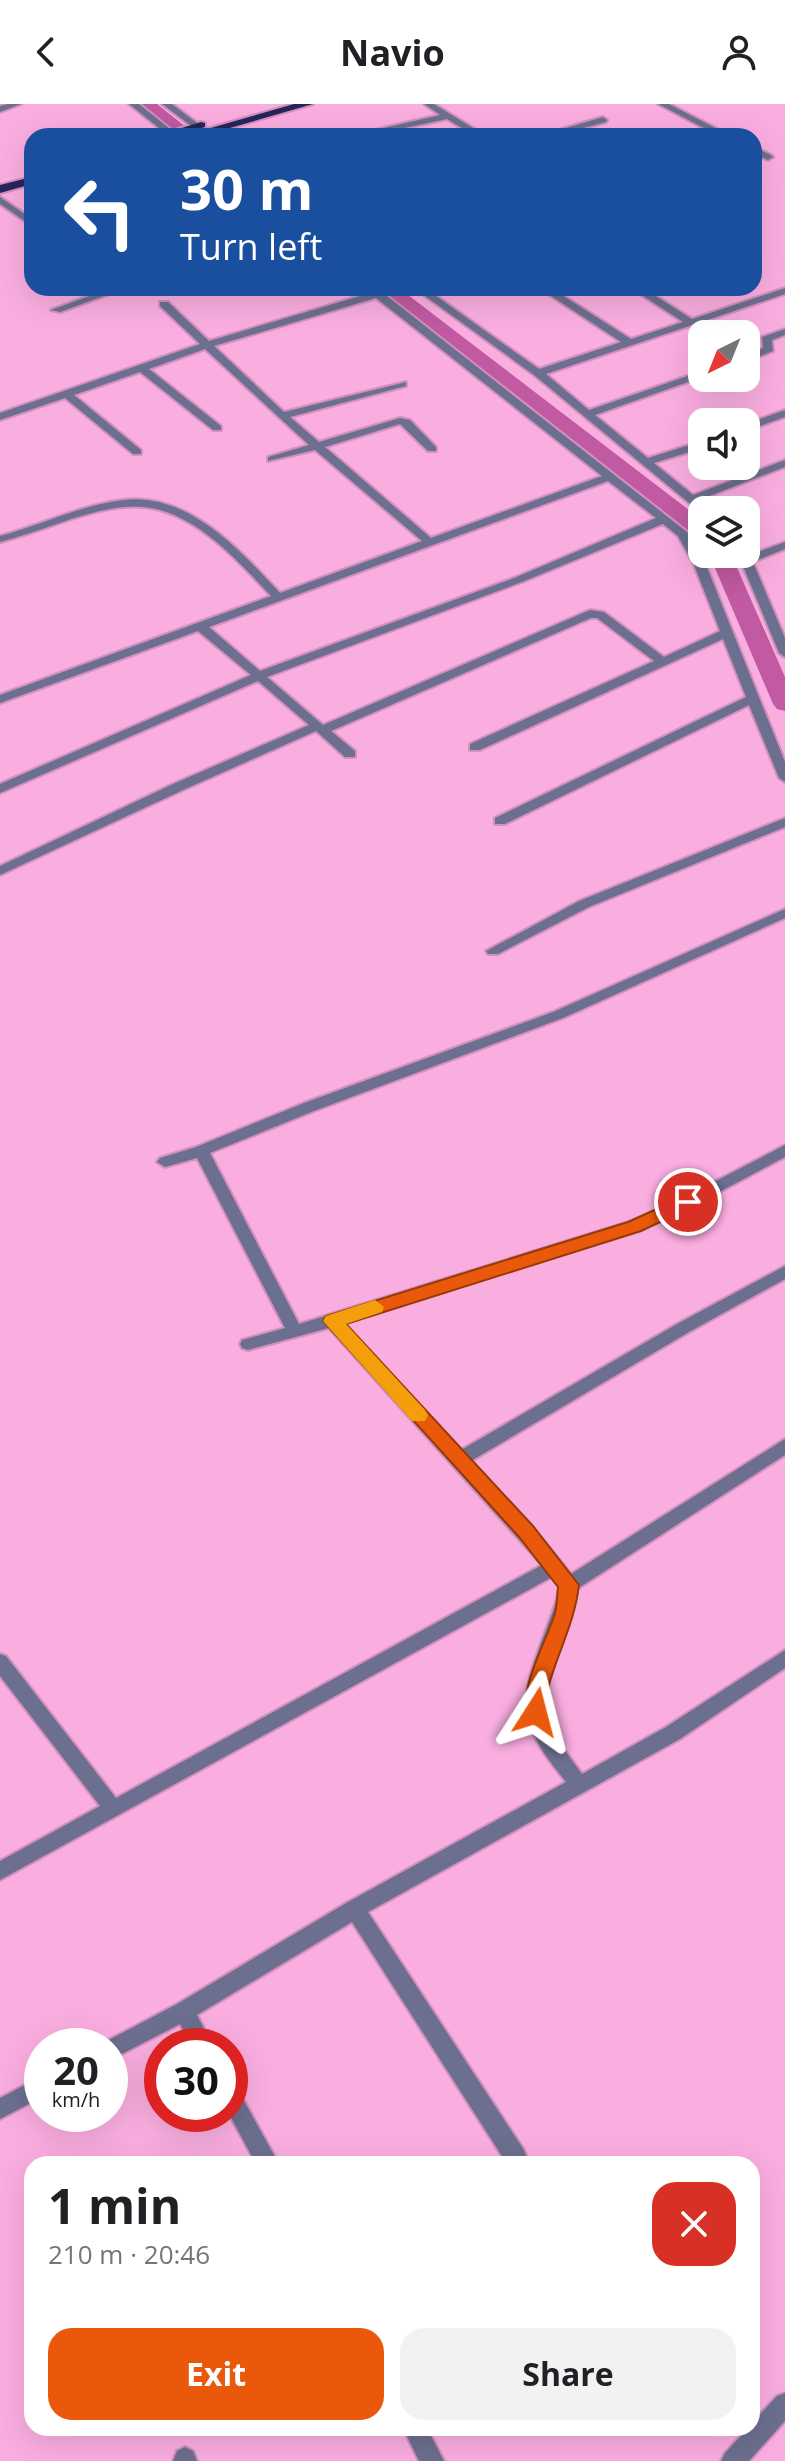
<!DOCTYPE html>
<meta charset="utf-8">
<style>
:root{--surface:#fff;--page:#f2f2f2;--text:#202124;--muted:#757577;--accent:#ea580c}
body{margin:0;font-family:"Open Sans",sans-serif;background:var(--page);color:var(--text);height:100vh;display:flex;flex-direction:column;font-size:30px;white-space:nowrap}
*{box-sizing:border-box;margin:0}
p{font-size:26px;color:var(--muted)}
.icon{flex:none;width:44px;height:44px;fill:none;stroke:currentColor;stroke-width:2;stroke-linecap:round;stroke-linejoin:round}
.map{position:relative;flex:1;overflow:hidden}
.drawer{position:absolute;left:24px;top:2052px;width:736px;height:280px;display:flex;flex-direction:column;background:var(--surface);border-radius:24px;box-shadow:0 8px 32px #0002}
.drawer>*{flex:none}
.hud{position:absolute;left:24px;top:24px;width:738px;height:168px;border-radius:24px;box-shadow:0 8px 32px #0002;background:#1a4fa0;color:#fff;overflow:hidden}
.needle{width:52px;rotate:223deg}
.fabs{position:absolute;left:688px;top:216px;display:grid;gap:16px}
.fabs a{display:grid;place-items:center;width:72px;height:72px;border-radius:16px;background:var(--surface);box-shadow:0 8px 32px #0002;font-size:40px}
.speed{position:absolute;left:24px;top:1924px;display:flex;gap:16px;font-size:40px;font-weight:700;text-align:center}
.speed>*{display:grid;place-content:center;width:104px;height:104px;border-radius:50%;background:var(--surface);box-shadow:0 8px 32px #0002;line-height:1}
.speed small{font-size:20px;font-weight:400}
.speed .limit{border:12px solid #d22;background:#fff;color:#111}
.pin{position:absolute;display:grid;place-items:center;width:68px;height:68px;color:#fff;margin:-34px;border:4px solid #fff;border-radius:50%;box-shadow:0 2px 8px #0007}
.me{position:absolute;width:88px;margin:-44px;rotate:9deg;stroke-linejoin:round;filter:drop-shadow(0 0 6px #0008)}
.turn{display:flex;align-items:center;gap:28px;height:168px;padding:0 24px;font-size:36px}
.turn .icon{width:104px;height:104px;stroke-width:2.5}
.turn b{display:block;font-size:56px;line-height:68px}
.round{display:grid;place-items:center;flex:none;width:84px;height:84px;border-radius:24px;background:var(--page)}
.head{display:flex;align-items:center;justify-content:space-between;height:136px;padding:0 24px}
h1{font-size:48px;font-weight:700;line-height:60px}
.button{display:flex;gap:16px;margin-top:auto;padding:16px 24px}
.button a{flex:1;height:92px;border-radius:24px;background:var(--accent);color:#fff;font-size:32px;font-weight:700;line-height:92px;text-align:center}
.button a+a{background:var(--page);color:var(--text)}
header{display:flex;justify-content:space-between;align-items:center;height:104px;padding:0 24px;background:var(--surface);font-size:36px;font-weight:700}
.map>svg:first-child{display:block}
</style>
<header><svg class="icon" aria-label="back" viewBox="0 0 24 24"><path d="M15 5l-7 7 7 7"/></svg>Navio<svg class="icon" aria-label="person" viewBox="0 0 24 24"><circle cx="12" cy="8" r="4"/><path d="M4 21q1-7 8-7t8 7"/></svg></header>
<div class="map">
<svg width="785" height="2357" viewBox="0 0 785 2357">
<rect width="100%" height="100%" fill="#faaee0"/>
<g fill="none" stroke-linecap="round" stroke-linejoin="round">
<path fill="#c15aa2" fill-rule="evenodd" d="M138,0H157L197,32H178Z
M378,184H399L702,416V432L694,431Z
M709,450H731L785,573V607L777,605L773,600Z"/>
<defs>
<path id="minor" d="M8,0H21L0,8V2Z
M129,0H139L175,29L168,31Z
M162,0H172L201,22L194,24Z
M424,0H434L486,32H475L447,15L367,32H349L440,11Z
M658,0H669L731,32H719Z
M603,13L607,16L606,18L554,32H539Z
M754,43L771,51L773,53L768,56L754,50Z
M0,93L32,115V122L0,100Z
M111,184H126L60,208L51,206Z
M365,184H376L382,188L687,428L706,461L785,658V678L779,674L749,601L505,720H495V714L746,593L723,535L480,646H470V640L654,557L597,514H591L331,627L355,647V653H345L316,627L183,686L0,771V762L173,680L309,621L258,577L0,689V680L251,571L198,527L0,599V591L271,492C233,452 185,396 124,403C82,407 41,428 0,438V432C41,421 81,401 123,396C188,388 240,446 280,489L422,437L315,346L268,357V353L309,341L205,245L149,265L221,322V326H213L140,268L74,291L141,346V350H133L65,294L0,316V309L200,240L160,202V198H168L209,237L370,189ZM376,194L602,372L431,434L325,343L400,320L428,347H436V343L410,316L400,314L319,338L290,313L406,282V278L284,308L214,242ZM608,377L656,414L514,474L260,567L209,523ZM663,420L678,432L694,461L720,527L664,553L604,508L590,506L323,621L267,573L522,478Z
M414,184H425L539,265L621,238L539,184H551L631,235L683,218L631,184H643L692,215L785,184V190L546,270L589,306L702,267V273L595,311L648,354L702,337V344L654,359L693,391L785,356V363L699,396L710,406L700,408L534,271Z
M785,225V231L772,236L773,247L746,258V251L763,244L762,233Z
M785,306V313L746,327V320Z
M785,438V445L753,458L785,534V553L779,549L738,450H746V447L750,451Z
M785,714V723L589,803L498,850H488L486,847L579,797Z
M785,805V814L563,914L314,1007L210,1049L299,1220L629,1118L683,1094L785,1041V1053L693,1102L641,1126L344,1219L461,1346L677,1220L785,1162V1175L689,1228L471,1357L532,1423L571,1470L785,1335V1351L577,1485L548,1576L545,1606L553,1630L582,1670L666,1623L785,1546V1564L680,1635L368,1808L524,2046L527,2054L524,2060H507L352,1818L197,1911L213,1942H192L180,1920L110,1956V1942H101L103,1939L177,1900L348,1798L566,1678C551,1659 534,1639 528,1614C519,1575 552,1522 560,1483L552,1473L0,1776V1757L100,1702L0,1572V1550L6,1552L116,1694L542,1461L329,1224L248,1246L242,1244L240,1240L242,1236L285,1224L197,1054L165,1063L157,1058L160,1054L196,1043L304,999L553,908Z
M42,1972V1993L0,2015V1994Z
M230,1981L237,1984L279,2060H256L229,2010Z
M785,2289V2317L749,2357H721L725,2349L748,2324H752V2319L777,2292Z
M403,2324H427L444,2357H419Z
M185,2343L193,2347L197,2357H173L177,2347Z"/>
<path id="primary" d="M294,0H313L202,32H183Z
M201,18L205,19V23L174,32H156Z
M32,73V80L0,89V81Z"/>
</defs>
<use href="#minor" stroke="#d290bc" stroke-width="4"/>
<use href="#primary" stroke="#d290bc" stroke-width="4"/>
<use href="#minor" fill="#6c6f8f" fill-rule="evenodd"/>
<use href="#primary" fill="#26255a" fill-rule="evenodd"/>
</g>
<path fill="#ea580c" stroke="#983908" stroke-width="2" d="M688,1091L697,1098L694,1102L641,1127L346,1220L533,1422L579,1481C575,1516 560,1544 550,1577C546,1590 549,1602 544,1614L536,1617L529,1614C516,1587 547,1537 555,1509C557,1501 557,1492 558,1483L519,1433L323,1217L326,1212L628,1118Z"/>
<path fill="#f59e0b" d="M375,1196L384,1203L382,1208L346,1220L425,1306L428,1311L425,1317H412L323,1217L326,1212Z"/>
</svg>
<div class="fabs">
<a><svg class="needle" viewBox="-14 -14 28 28"><path d="M0-13l5 13h-10z" fill="#e53935"/><path d="M0 13l5-13h-10z" fill="#757577"/></svg></a>
<a><svg class="icon" aria-label="sound" viewBox="0 0 24 24"><path d="M4 9h4l5-4v14l-5-4H4zM17 9q2 3 0 6"/></svg></a>
<a><svg class="icon" aria-label="layers" viewBox="0 0 24 24"><path d="M12 4l9 5-9 5-9-5zM3 14l9 5 9-5"/></svg></a>
</div>
<div class="speed"><div>20<small>km/h</small></div><div class="limit">30</div></div>
<div class="pin" style="left:688px;top:1098px;background:#d93025"><svg class="icon" aria-label="arrive" viewBox="0 0 24 24"><path d="M6 21V4h12l-3 4 3 4H6"/></svg></div>
<svg class="me" style="left:536px;top:1608px" viewBox="-20 -20 40 40"><path d="M0-17L14 15 0 8-14 15z" fill="#ea580c" stroke="#fff" stroke-width="4"/></svg>
<div class="hud">
<div class="turn"><svg class="icon" aria-label="left" viewBox="0 0 24 24"><path d="M17 20v-9H6M10 6l-5 5 5 5"/></svg><div><b>30 m</b>Turn left</div></div>
</div>
<section class="drawer">
<div class="head"><div><h1>1 min</h1><p>210 m · 20:46</p></div><a class="round" style="background:#d93025;color:#fff"><svg class="icon" aria-label="close" viewBox="0 0 24 24"><path d="M6 6l12 12M18 6L6 18"/></svg></a></div>
<div class="button"><a>Exit</a><a>Share</a></div>
</section>
</div>
